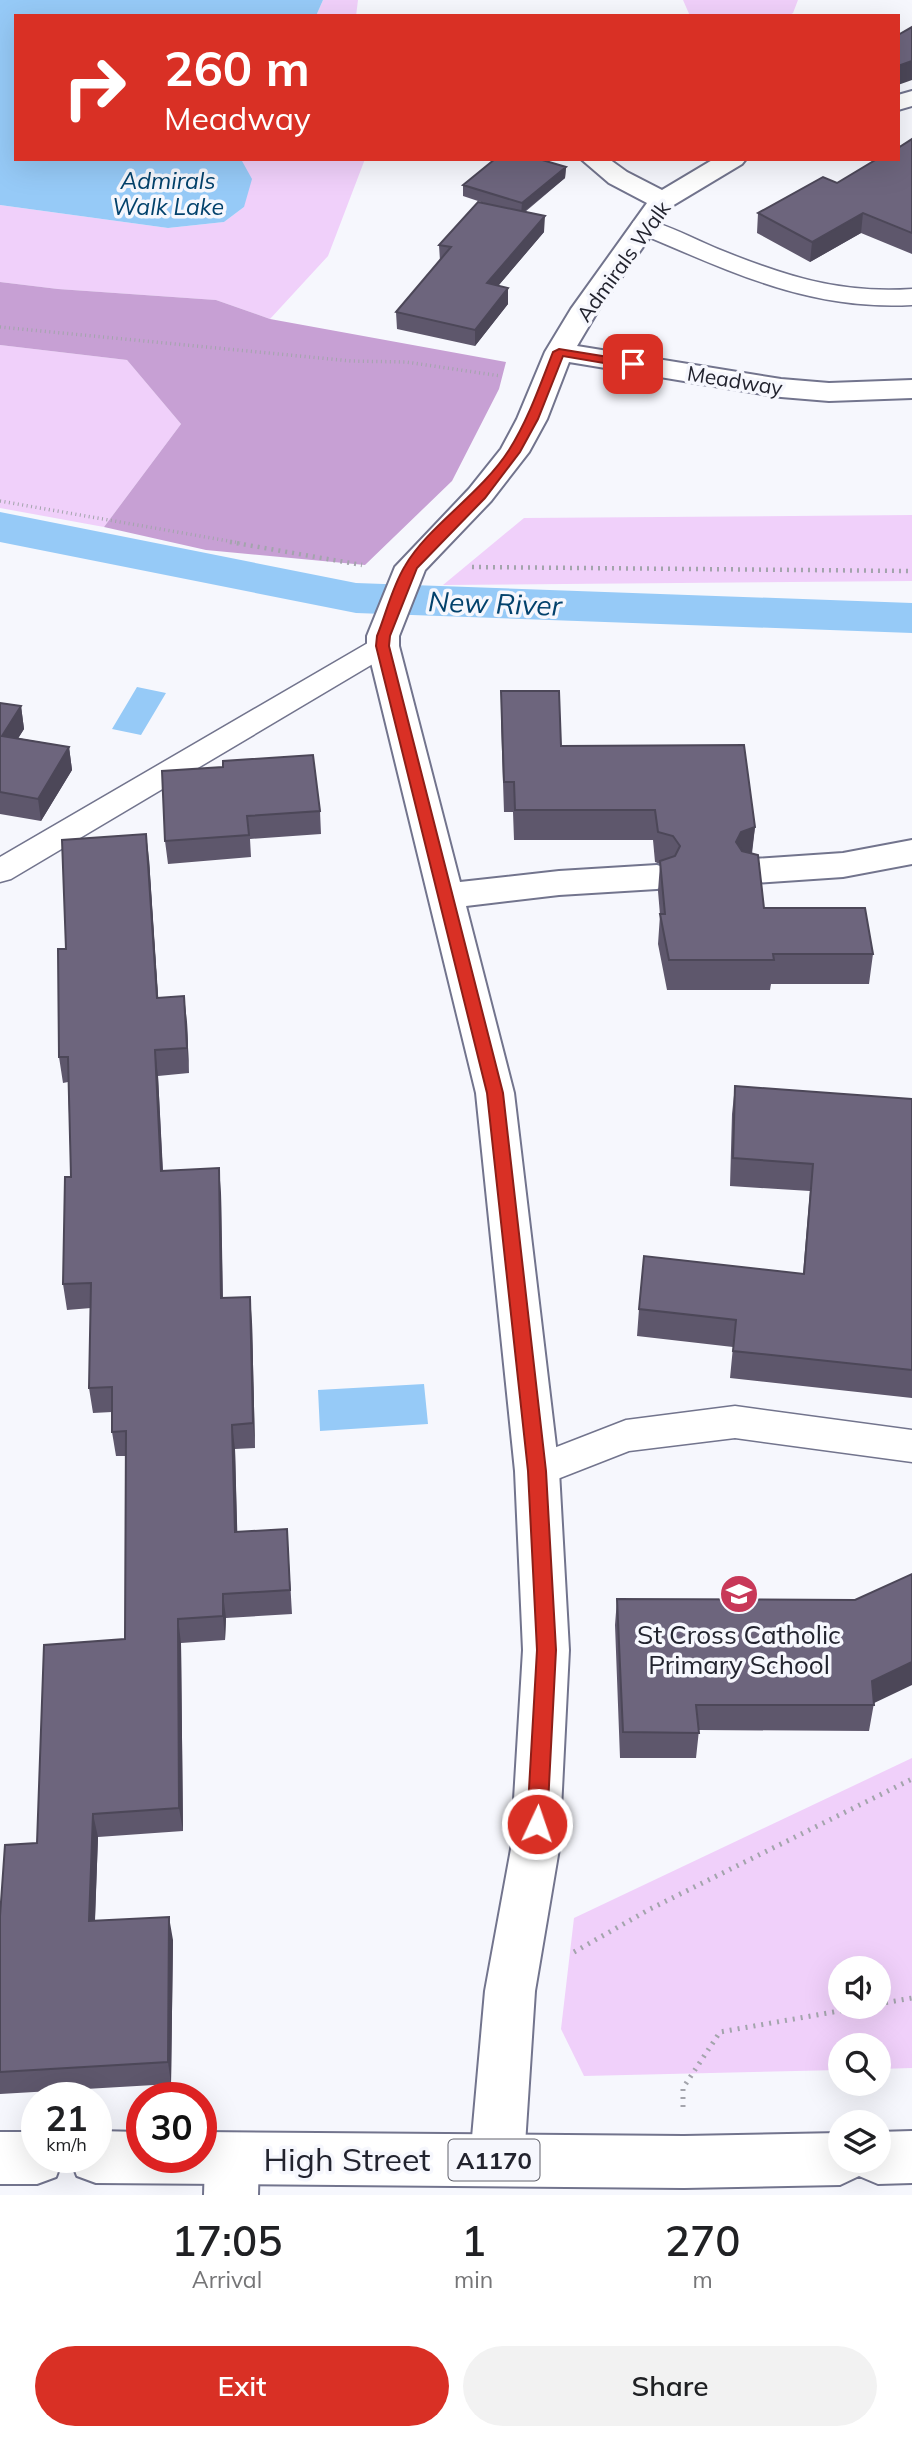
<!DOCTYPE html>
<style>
:root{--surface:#fff;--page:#f2f2f2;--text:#202124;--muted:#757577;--accent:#d93025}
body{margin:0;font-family:Mulish,sans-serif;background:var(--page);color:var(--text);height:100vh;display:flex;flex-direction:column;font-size:26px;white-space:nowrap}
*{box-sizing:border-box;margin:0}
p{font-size:23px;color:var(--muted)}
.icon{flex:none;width:38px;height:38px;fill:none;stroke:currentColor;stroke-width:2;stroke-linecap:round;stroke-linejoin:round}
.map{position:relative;height:2195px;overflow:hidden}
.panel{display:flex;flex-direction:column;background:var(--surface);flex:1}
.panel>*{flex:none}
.banner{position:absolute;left:14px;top:14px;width:886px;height:147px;border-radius:0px;box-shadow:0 7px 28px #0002;background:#d93025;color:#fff;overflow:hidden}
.tools{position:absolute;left:828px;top:1956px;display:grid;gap:14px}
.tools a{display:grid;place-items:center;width:63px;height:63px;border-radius:50%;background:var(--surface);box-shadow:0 7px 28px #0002;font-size:35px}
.speed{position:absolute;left:21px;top:2082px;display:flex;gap:14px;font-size:35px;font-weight:700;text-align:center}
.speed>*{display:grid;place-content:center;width:91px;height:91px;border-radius:50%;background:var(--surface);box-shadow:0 7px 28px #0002;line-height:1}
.speed small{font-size:18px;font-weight:400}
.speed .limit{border:10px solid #d22;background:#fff;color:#111}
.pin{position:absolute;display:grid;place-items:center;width:60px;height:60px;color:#fff;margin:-30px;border-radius:14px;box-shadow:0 4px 10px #0006}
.me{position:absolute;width:77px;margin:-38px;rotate:3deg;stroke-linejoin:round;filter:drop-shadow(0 0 5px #0008)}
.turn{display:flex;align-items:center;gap:24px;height:147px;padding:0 35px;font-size:32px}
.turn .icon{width:91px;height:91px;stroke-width:2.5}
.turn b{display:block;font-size:49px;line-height:60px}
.eta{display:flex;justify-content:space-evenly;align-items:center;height:119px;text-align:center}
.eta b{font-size:42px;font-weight:600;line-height:49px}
.cta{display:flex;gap:14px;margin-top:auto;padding:14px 35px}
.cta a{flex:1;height:80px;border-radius:42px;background:var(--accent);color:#fff;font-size:28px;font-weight:600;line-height:80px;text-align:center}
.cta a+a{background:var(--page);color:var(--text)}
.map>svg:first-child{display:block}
</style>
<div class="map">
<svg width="912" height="2195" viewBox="0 0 912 2195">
<rect width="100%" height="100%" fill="#f6f7fd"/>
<path fill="#f0d0fa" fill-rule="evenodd" d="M323,0H358L356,16H316Z
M683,0H798L793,13L788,16H690Z
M237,159H365L328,256L270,319L216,300L58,289L0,282V205L168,228L224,222L244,207L242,161Z
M0,345L127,360L181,424L104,527L0,508Z
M912,515V581L443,585L524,518Z
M912,1758V2068L879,2069L878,2046H840V2070L584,2076L561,2029L574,1918ZM840,1969H878V2007H840Z"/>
<path fill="#c7a0d4" d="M0,282L58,289L216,300L270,319L506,362L499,389L452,481L365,565L206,550L104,527L181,424L127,360L0,345Z"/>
<path fill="#96caf7" d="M0,0H323L316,16H16V159L242,161L252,179L244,207L224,222L168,228L0,205Z
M137,687L166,693L141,735L112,729Z
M424,1384L428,1424L320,1431L318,1390Z"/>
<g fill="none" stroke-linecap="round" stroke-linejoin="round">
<path fill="#96caf7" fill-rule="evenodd" d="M0,512L356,583L912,603V633L356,613L0,542Z"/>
<defs>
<path id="service" d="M643,219C669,225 694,239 718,249C785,276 839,294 912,289V305C807,311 728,270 634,231L631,226L634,221Z
M383,637L393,640L398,646L393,652L11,879L0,882V857L373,640Z
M735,1406L912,1430V1462L735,1438L629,1451L537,1487L523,1482L517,1471L523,1460L626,1420Z"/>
<path id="minor" d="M912,91V106L898,110V95Z
M581,159H609L627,172L662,190L714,159H746L742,164L672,206L599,309L577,346L781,379L829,383L912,380V398L829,401L781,397L569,362L547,419L529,452L491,501L425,570L399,636V646L460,882L559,871L657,865L670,869L675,877L670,885L657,889L559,895L466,906L514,1093L559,1471L569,1650L559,1849L535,1991L524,2160L516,2179L497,2186L478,2179L470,2160L485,1991L511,1849L523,1650L515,1471L476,1093L367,646V636L395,567L469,489L501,449L517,419L545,352L571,309L647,203L609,183Z
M912,840V864L843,877L753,883L740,879L735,871L740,863L753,859L843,853Z
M232,2133L251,2140L259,2159L258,2195H204L205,2159L213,2140Z"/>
<path id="primary" d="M96,2131L142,2132V2158H201V2132L684,2136L840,2133V2161H878V2132L912,2131V2183L878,2184L859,2176L840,2185L684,2188L96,2183L77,2176L70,2158H96Z
M0,2132H37V2158H63L56,2177L37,2184H0Z"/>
</defs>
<use href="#service" stroke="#72748d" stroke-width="3"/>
<use href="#minor" stroke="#72748d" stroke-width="4"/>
<use href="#primary" stroke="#72748d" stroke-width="4"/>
<path stroke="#a3a4ac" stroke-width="3.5" stroke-dasharray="1 3.5" stroke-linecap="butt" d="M0,327L351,361L406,362L501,376
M0,501L240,543"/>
<path stroke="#a3a4ac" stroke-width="4.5" stroke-dasharray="2 5" stroke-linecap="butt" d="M230,542L362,565
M472,567L912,571"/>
<path stroke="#a3a4ac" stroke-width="5" stroke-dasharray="2 6" stroke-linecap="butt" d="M574,1952L650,1909L912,1779
M878,2004L912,1998
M683,2107V2088L720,2032L862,2007"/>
<use href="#service" fill="#fff" fill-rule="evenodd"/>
<use href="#minor" fill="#fff" fill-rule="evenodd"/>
<use href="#primary" fill="#fff" fill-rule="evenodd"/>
</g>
<path fill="#5e576c" d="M912,139V254L861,233L810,262L757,233L758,213L837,183Z
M566,167L565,178L525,212L544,232L498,286L508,304L475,346L397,329L396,312L440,261L439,245L484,203L463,196V185Z
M501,691L561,746L755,827L752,854L764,908L873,954L869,984H771L770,990H667L658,944L660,915L658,891L660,864L655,862L653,840H514L513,812H504L501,721Z
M0,703L21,706L24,729L18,738L69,747L72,770L41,821L0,814Z
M162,771L320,811L321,834L250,839L251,857L168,864L165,841Z
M149,859L158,998L187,1022L189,1073L158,1076L163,1171L221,1193L223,1298L252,1322L255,1448L235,1449L237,1532L287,1529L292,1614L226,1618L225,1640L181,1643L183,1831L98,1837L95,1921L173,1940L171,2084L0,2094V1916L37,1843L125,1639L126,1456H116L112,1432V1412L93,1413L89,1388L91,1308L67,1310L63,1284L71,1177L68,1082L63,1083L59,1057L66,949Z
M735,1086L912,1099V1398L730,1378L733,1347L637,1336L639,1309L803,1274L810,1191L730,1186L732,1114Z
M617,1599L874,1703L869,1731L699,1730L696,1758H620L615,1625Z"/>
<path fill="#4c4758" d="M912,61V80L898,85V66Z
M566,167L565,178L521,214L522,203Z
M863,213L861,233L810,262L812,242Z
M545,216L544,232L487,299V283Z
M508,288V304L475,346V330Z
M21,706L24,729L6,758L2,736Z
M69,747L72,770L41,821L38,799Z
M755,827L751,857L738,862L736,842L741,832Z
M146,834L149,859L160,1024L157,998Z
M184,996L187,1022L189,1073L187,1048Z
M155,1050L158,1076L164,1197L161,1171Z
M219,1168L221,1193L223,1323L221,1298Z
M250,1297L252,1322L255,1448L253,1423Z
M232,1425L235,1449L238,1557L235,1532Z
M223,1594L226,1618L225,1640L223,1616Z
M178,1619L181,1643L183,1831L179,1808Z
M912,1662V1685L870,1705L872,1681Z
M93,1814L98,1837L94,1943L89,1921Z
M169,1917L173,1940L171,2084L168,2062Z"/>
<path fill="#6d657d" stroke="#4c4758" stroke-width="2" d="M912,27V61L898,66V35Z
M912,139V233L863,213L812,242L758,213L823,177L837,183L877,159H898V148Z
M495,159H539L566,167L522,203L463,185Z
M478,202L545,216L487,283L508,288L475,330L396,312L451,247L439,245Z
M501,691H559L561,746L744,745L755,827L741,832L736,842L742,851L758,855L764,908H865L873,954H773L774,960H669L660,914H665L660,861L675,856L680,846L673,836L658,832L655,810H515L514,782H504Z
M0,703L21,706L2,736L69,747L38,799L0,792Z
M313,755L320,811L247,816L249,835L165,841L162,771L223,767V761Z
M146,834L157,998L184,996L187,1048L155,1050L161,1171L219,1168L221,1298L250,1297L253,1423L232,1425L235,1532L287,1529L290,1590L223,1594V1616L178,1619L179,1808L93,1814L89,1921L169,1917L168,2062L0,2072V1916L5,1845L37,1843L44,1645L125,1639L126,1431L112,1432V1387L89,1388L91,1283L63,1284L65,1177H71L68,1057H59L58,949H66L62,840Z
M735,1086L912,1099V1370L733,1351L736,1320L639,1309L644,1256L804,1274L813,1164L733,1158Z
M912,1574V1662L872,1681L874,1705H696L699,1733L623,1732L617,1599L855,1600Z"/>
<path fill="#d93025" stroke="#8d1f18" stroke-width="2" d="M559,349L633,361L639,364L633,368L563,356L538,419L520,452L485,498L417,568L390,636L389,646L503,1093L546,1471L556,1650L547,1824L544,1830L537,1833L530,1830L527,1824L537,1650L528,1471L487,1093L376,646L377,636C386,614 392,587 405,566C428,526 481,494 509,450C528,420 540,385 553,352Z"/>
<defs>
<symbol id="school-disc" viewBox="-11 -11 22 22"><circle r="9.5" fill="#c83858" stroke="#f6f7fd"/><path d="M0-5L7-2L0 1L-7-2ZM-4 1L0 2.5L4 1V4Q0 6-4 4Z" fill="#fff"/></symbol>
</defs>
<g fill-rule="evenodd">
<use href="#school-disc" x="717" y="1572" width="44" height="44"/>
</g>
<g text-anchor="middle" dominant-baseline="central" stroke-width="7" stroke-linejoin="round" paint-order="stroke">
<g font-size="21" fill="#22232e" stroke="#f6f7fd">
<text transform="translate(623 261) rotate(-54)">Admirals Walk</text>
<text transform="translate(735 380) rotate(9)">Meadway</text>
</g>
<g font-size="23" font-style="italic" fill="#03426c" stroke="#f6f7fd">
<text x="168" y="180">Admirals<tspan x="168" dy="26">Walk Lake</tspan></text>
</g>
<rect fill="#f6f7fd" stroke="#62636c" stroke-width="2" x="448.5" y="2139.5" width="91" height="41" rx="5"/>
<g font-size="24" font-weight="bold" fill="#22232e">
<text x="494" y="2160">A1170</text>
</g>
<g font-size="26" fill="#22232e" stroke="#f6f7fd">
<text x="739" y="1634">St Cross Catholic<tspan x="739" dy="30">Primary School</tspan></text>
</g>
<g font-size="28" font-style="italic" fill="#03426c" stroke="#f6f7fd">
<text transform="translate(495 603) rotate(2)">New River</text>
</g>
<g font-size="32" fill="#22232e" stroke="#f6f7fd">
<text x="347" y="2159">High Street</text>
</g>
</g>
</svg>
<div class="tools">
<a><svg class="icon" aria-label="sound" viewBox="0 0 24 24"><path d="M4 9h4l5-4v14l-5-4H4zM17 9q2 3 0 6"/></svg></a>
<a><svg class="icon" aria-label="search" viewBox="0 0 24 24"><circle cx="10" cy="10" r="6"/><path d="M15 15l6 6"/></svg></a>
<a><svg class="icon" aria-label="layers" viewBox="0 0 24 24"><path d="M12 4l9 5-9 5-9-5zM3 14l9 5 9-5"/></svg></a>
</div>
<div class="speed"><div>21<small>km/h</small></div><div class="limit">30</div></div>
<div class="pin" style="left:633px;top:364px;background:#d93025"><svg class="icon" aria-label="arrive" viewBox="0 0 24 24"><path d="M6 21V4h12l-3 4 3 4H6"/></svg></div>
<svg class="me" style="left:537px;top:1824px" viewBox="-20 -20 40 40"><circle r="17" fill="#d93025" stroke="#fff" stroke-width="3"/><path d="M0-11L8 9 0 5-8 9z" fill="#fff"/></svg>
<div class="banner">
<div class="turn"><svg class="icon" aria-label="right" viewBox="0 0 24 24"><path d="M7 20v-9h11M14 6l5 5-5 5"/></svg><div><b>260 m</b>Meadway</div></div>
</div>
</div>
<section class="panel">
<div class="eta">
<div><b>17:05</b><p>Arrival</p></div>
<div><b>1</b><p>min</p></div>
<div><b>270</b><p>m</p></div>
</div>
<div class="cta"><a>Exit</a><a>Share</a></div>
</section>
